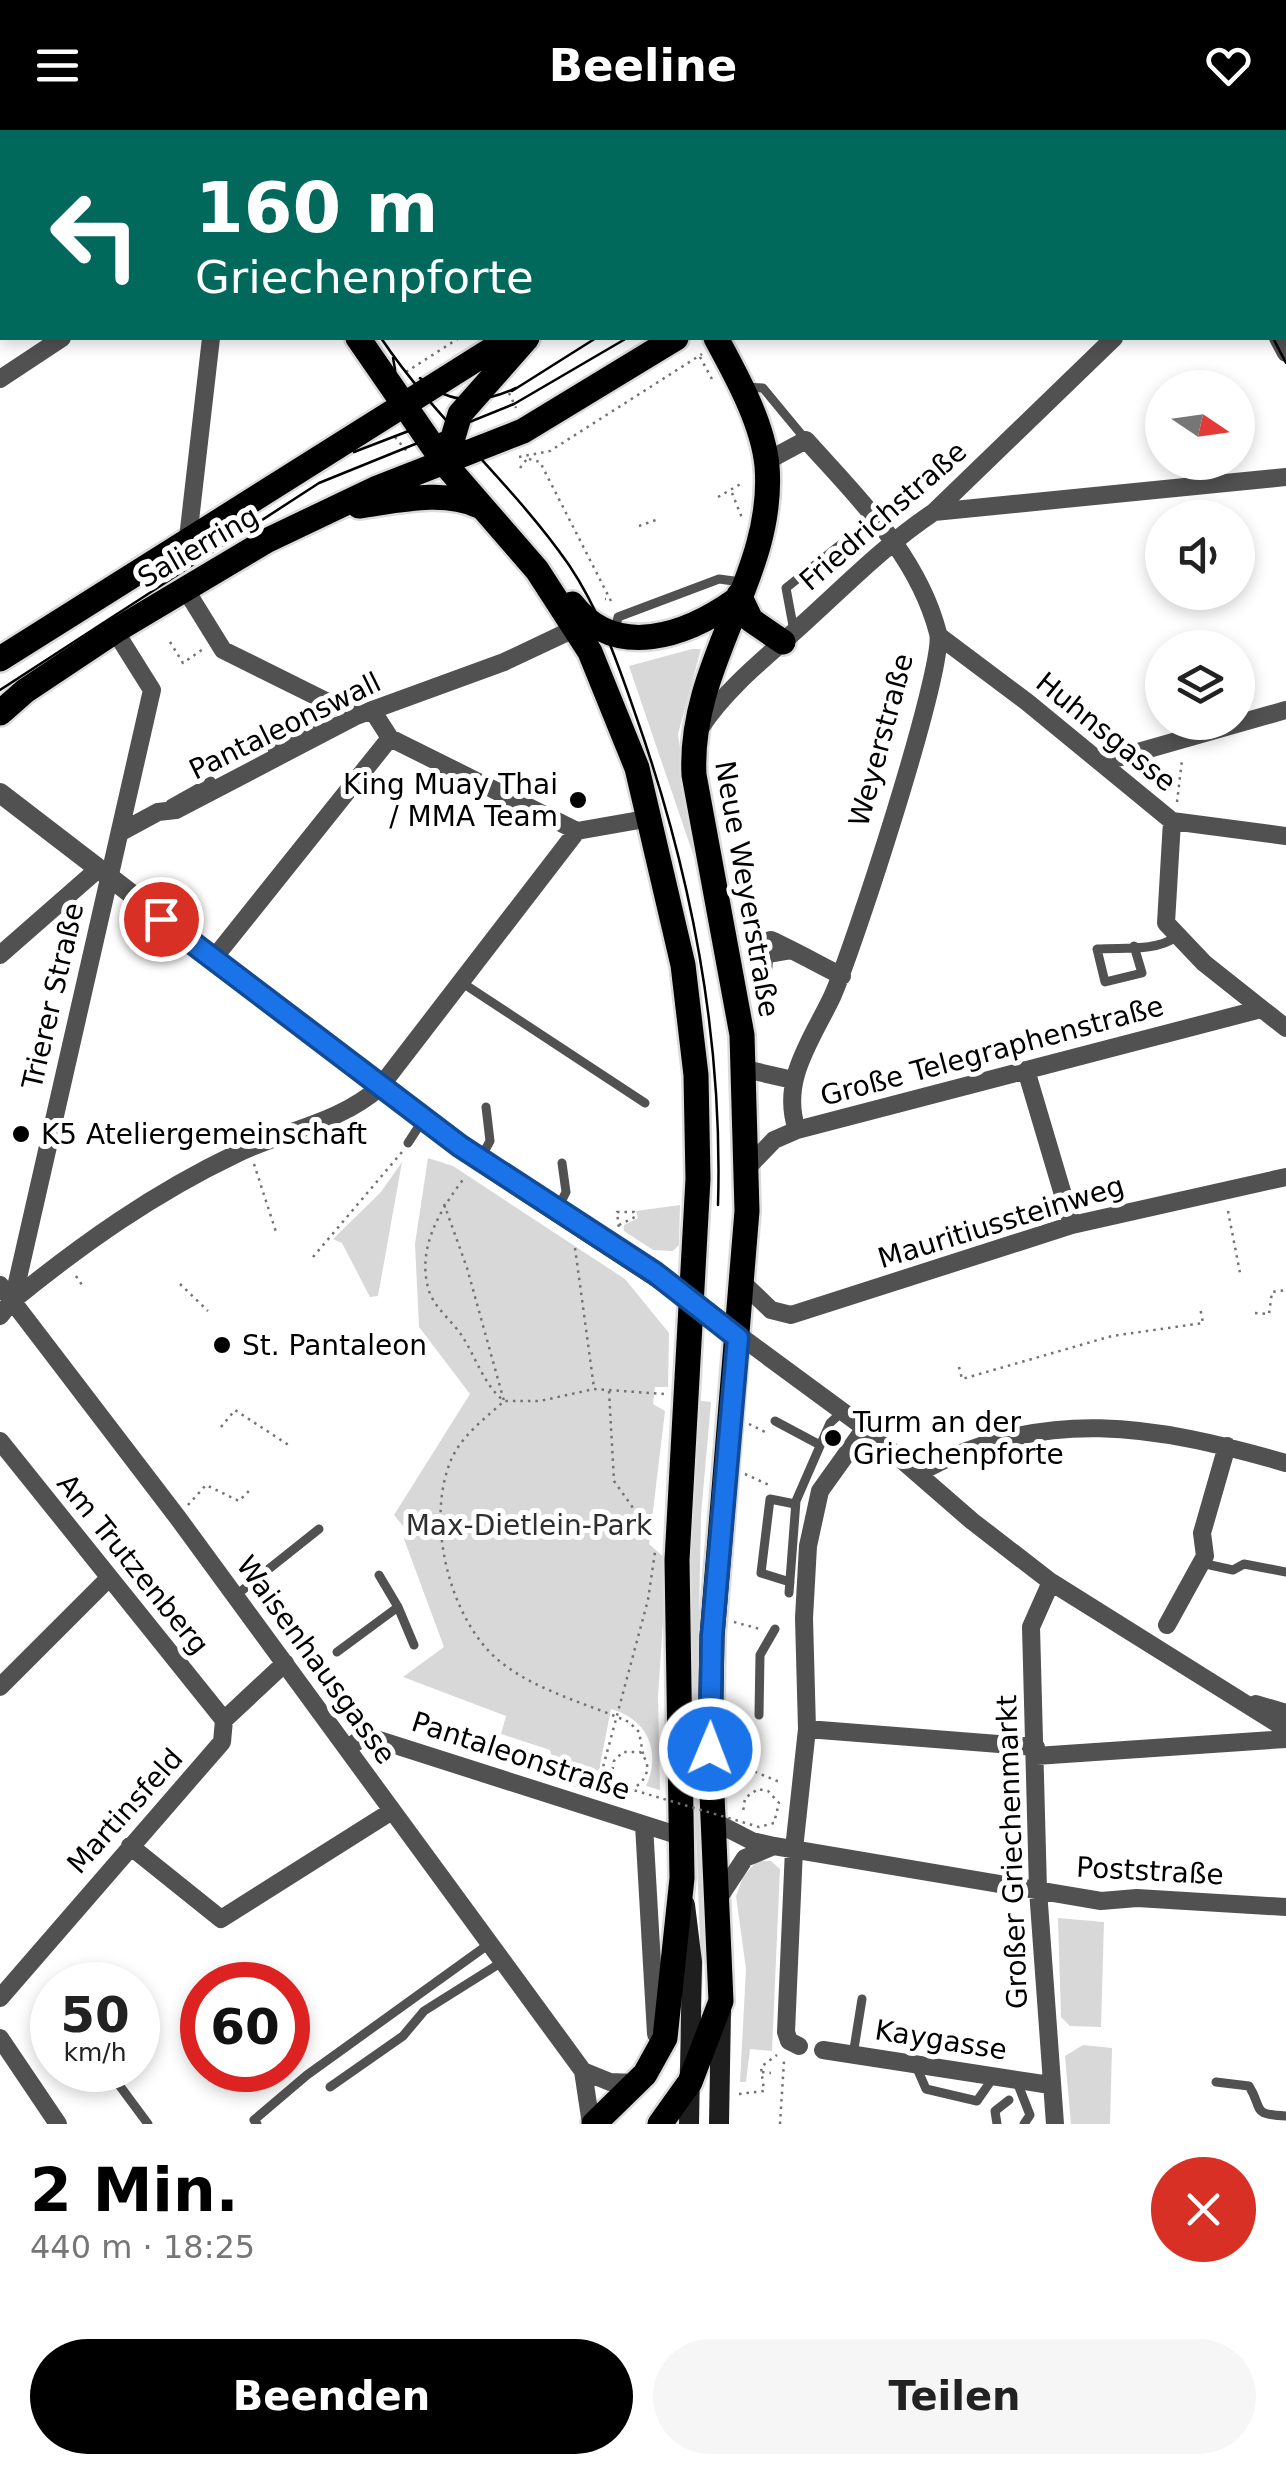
<!DOCTYPE html>
<html lang="de">
<meta charset="utf-8">
<style>
:root{--surface:#fff;--page:#f6f6f6;--text:#222;--muted:#767676;--accent:#000}
body{margin:0;font-family:"DejaVu Sans",sans-serif;background:var(--page);color:var(--text);height:100vh;display:flex;flex-direction:column;font-size:38px;white-space:nowrap}
*{box-sizing:border-box;margin:0}
p{font-size:32px;color:var(--muted)}
.icon{flex:none;width:55px;height:55px;fill:none;stroke:currentColor;stroke-width:2;stroke-linecap:round;stroke-linejoin:round}
.map{position:relative;height:1994px;overflow:hidden}
.side{display:flex;flex-direction:column;background:var(--surface);flex:1}
.side>*{flex:none}
.banner{position:absolute;left:0px;top:0px;width:1288px;height:210px;box-shadow:0 5px 15px #0003;background:#00695c;color:#fff;overflow:hidden}
.needle{width:65px;rotate:103deg}
.controls{position:absolute;left:1145px;top:240px;display:grid;gap:20px}
.controls a{display:grid;place-items:center;width:110px;height:110px;border-radius:50%;background:var(--surface);box-shadow:0 5px 15px #0003;font-size:50px}
.speed{position:absolute;left:30px;top:1832px;display:flex;gap:20px;font-size:50px;font-weight:700;text-align:center}
.speed>*{display:grid;place-content:center;width:130px;height:130px;border-radius:50%;background:var(--surface);box-shadow:0 5px 15px #0003;line-height:1}
.speed small{font-size:25px;font-weight:400}
.speed .limit{border:15px solid #d22;background:#fff;color:#111}
.pin{position:absolute;display:grid;place-items:center;width:85px;height:85px;color:#fff;margin:-42px;border:5px solid #fff;border-radius:50%;box-shadow:0 2px 10px #0007}
.me{position:absolute;width:110px;margin:-55px;rotate:1deg;stroke-linejoin:round;filter:drop-shadow(0 0 8px #0008)}
.turn{display:flex;align-items:center;gap:35px;height:210px;padding:0 30px;font-size:45px}
.turn .icon{width:130px;height:130px;stroke-width:2.5}
.turn b{display:block;font-size:70px;line-height:85px}
.round{display:grid;place-items:center;flex:none;width:105px;height:105px;border-radius:52px;background:var(--page)}
.overview{display:flex;align-items:center;justify-content:space-between;height:170px;padding:0 30px}
h1{font-size:60px;font-weight:700;line-height:75px;color:var(--accent)}
.action{display:flex;gap:20px;margin-top:auto;padding:20px 30px}
.action a{flex:1;height:115px;border-radius:60px;background:var(--accent);color:#fff;font-size:40px;font-weight:700;line-height:115px;text-align:center}
.action a+a{background:var(--page);color:var(--text)}
header{display:flex;justify-content:space-between;align-items:center;height:130px;padding:0 30px;background:var(--accent);color:#fff;font-size:45px;font-weight:700}
.map>svg:first-child{display:block}
</style>
<header><svg class="icon" aria-label="menu" viewBox="0 0 24 24"><path d="M4 6h16M4 12h16M4 18h16"/></svg>Beeline<svg class="icon" aria-label="heart" viewBox="0 0 24 24"><path d="M12 20l-8-8c-3-5 5-10 8-4 3-6 11-1 8 4z"/></svg></header>
<div class="map">
<svg width="1286" height="1994" viewBox="0 0 1286 1994">
<rect width="100%" height="100%" fill="#fff"/>
<path fill="#d8d8d8" d="M692,519H701L678,604L694,727L629,536Z
M428,1028L453,1036L625,1149L669,1203L668,1257H655L653,1274L665,1281L649,1414L667,1430L658,1567L660,1660L646,1656C662,1621 647,1589 611,1579L600,1635L603,1661L599,1664L559,1652L550,1620L501,1604L506,1586L403,1547L444,1517L404,1409L407,1401L394,1385L470,1264L419,1197L415,1114Z
M402,1032L378,1166L370,1167L342,1113L333,1109L381,1062Z
M680,1075L679,1115L673,1121L653,1120L624,1101V1095L638,1088L636,1081Z
M694,1270L711,1272L701,1385L697,1590L705,1785L702,1864L690,1541Z
M757,1731H771L780,1739L772,1921L750,1919L746,1952H740L746,1839L736,1766L743,1747Z
M1058,1788L1104,1792L1101,1897L1070,1896L1061,1887Z
M1083,1915L1112,1918L1110,1994H1071L1065,1926Z"/>
<g fill="none" stroke-linecap="round" stroke-linejoin="round">
<defs>
<path id="primary" d="M518,0L520,2
M245,2V0
M789,2L792,0
M1285,92H1286
M1285,140H1286
M358,208L445,334L537,440L590,522L637,638L683,835L696,945L698,1049L677,1430L682,1748L665,1908L645,1944L594,1994
M445,334L460,284L527,208
M359,376C396,371 444,359 479,376
M739,465L751,490L783,512
M572,474C616,531 687,505 736,470
M0,529L510,208
M0,583L25,561L115,501L266,411L375,359L523,301L676,208
M660,1994L690,1952L721,1871L710,1619L712,1506L747,1081L742,905L694,645C688,532 776,445 767,336C763,293 736,245 716,208"/>
</defs>
<use href="#primary" stroke="#dbdbdb" stroke-width="30"/>
<path stroke="#737373" stroke-width="2.5" stroke-dasharray="2.5 5" stroke-linecap="butt" d="M700,227L713,251
M406,242L459,208
M509,263L516,278
M395,307L409,324
M519,327L550,321L702,224
M529,329L540,332L613,475
M520,338L527,329
M732,363L742,388
M718,367L744,352
M639,396L656,390
M605,469H606
M170,512L183,533L203,519
M1177,672L1182,630
M744,786L760,793
M254,1034L276,1102
M444,1074L467,1138L504,1271C483,1254 476,1227 462,1206C453,1192 434,1177 429,1161C416,1118 440,1080 465,1047
M1228,1081L1240,1143
M619,1095L635,1087L634,1082H617L619,1099
M575,1118L594,1258
M313,1127L402,1022
M76,1146L84,1158
M180,1154L208,1181
M1255,1183L1269,1184L1272,1162L1286,1160
M959,1237L962,1249L1112,1206L1203,1193L1200,1177
M609,1261L614,1351L655,1409
M749,1294L769,1304
M221,1297L235,1280L290,1316
M745,1344L769,1355
M188,1375L206,1355L239,1371L249,1361
M734,1492L760,1499
M643,1624L639,1602L629,1592C586,1573 533,1560 497,1529C448,1486 425,1387 452,1328C463,1304 486,1288 504,1271H540L594,1259L664,1264
M734,1633L782,1653
M610,1657L624,1663C643,1656 656,1639 640,1622H623L614,1631L612,1643
M605,1666L602,1641L648,1470L655,1422
M762,1942L771,1943
M739,1964L764,1961L761,1937L777,1925
M780,1994L784,1931"/>
<path stroke="#515151" stroke-width="9" d="M744,257L763,258L806,310
M615,501L618,487L719,449L741,452
M794,501L786,458L875,387
M272,619L310,598L323,600
M170,674L211,651
M1134,816L1142,843L1105,852L1097,819C1122,817 1155,822 1176,807
M767,848L769,824
M461,852L645,973
M408,1013L423,990
M479,1031L490,1011L486,977
M558,1078L566,1062L562,1033
M775,1291L820,1315
M1201,1433L1233,1440L1244,1434L1286,1442
M379,1445L398,1477
M790,1452L761,1443L770,1369L795,1374
M789,1463L796,1371L830,1293L843,1281
M235,1466L319,1399
M337,1522L398,1477L414,1515
M759,1585L760,1525L775,1499
M853,1925L862,1869
M916,1936L926,1959L977,1971L993,1948
M108,1940L148,1994
M1017,1952L1030,1985L1024,1994
M1216,1952L1249,1956C1264,1980 1250,1984 1286,1986
M330,1957L403,1906L424,1881L502,1832
M257,1994L254,1990L307,1945L489,1814
M997,1994L995,1981L1009,1970"/>
<path stroke="#515151" stroke-width="18" d="M1004,0L1006,2
M655,2V0
M0,70H2
M1278,208L1286,223
M0,249L62,208
M767,331L806,310C858,368 918,425 938,503C946,536 852,823 832,867C811,911 780,951 797,1000
M934,382L1286,347
M188,408L211,208
M184,457L223,520L356,586
M939,506L1027,572L1172,691L1286,706
M372,580L390,608L577,701
M701,597C727,557 769,525 804,493C846,455 886,414 934,382L1114,208
M1103,632L1286,580
M1172,691L1166,793L1204,833L1286,898
M121,702L158,682L176,680L356,586L504,532L576,498
M792,820L769,824L764,812L771,810C795,821 818,834 842,846
M0,825L97,740
M214,828L390,608
M745,939L793,950
M1026,940L1072,1095
M748,1037L774,1010L797,1000L1261,879
M744,1154L771,1180L791,1185L1072,1095L1286,1047
M0,1155L178,1388L583,1941L591,1994
M13,1170L152,560L115,501
M691,1170L865,1298L972,1391L1051,1452L1286,1599
M0,1186L12,1171C82,1114 154,1063 236,1024C285,1000 338,994 380,957L577,701L651,688
M0,1311L224,1590
M918,1343C1044,1275 1154,1295 1286,1333
M1051,1452L1031,1497L1038,1760L1055,1994
M1167,1495L1205,1426L1202,1403L1227,1316
M0,1557L109,1448
M1256,1574L1286,1583
M807,1599L1036,1617
M348,1618L362,1608H373L680,1706
M1036,1626L1286,1609
M713,1691L752,1711L774,1716L1101,1771L1137,1768L1286,1777
M644,1695L656,1904
M130,1716L221,1789L392,1681
M720,1766L745,1728L774,1716
M0,1868L222,1612L224,1590L285,1533
M0,1908L58,1994
M799,1916L789,1911L786,1902L794,1719L807,1599L804,1488L808,1416L820,1361L865,1298
M823,1920L1050,1955
M583,1941L610,1952L636,1953"/>
<path stroke="#515151" stroke-width="20" d="M1163,0L1165,2
M0,663L479,1031L691,1170"/>
<path stroke="#1e1e1e" stroke-width="20" d="M685,1775L692,1832L689,1994
M719,1994L721,1881"/>
<use href="#primary" stroke="#000" stroke-width="25"/>
<path stroke="#000" stroke-width="2.5" d="M274,0L275,2
M1158,0L1159,2
M1285,112H1286
M381,208C436,290 513,354 569,435C600,481 618,534 636,586C692,745 723,907 718,1075
M1273,208L1286,233
M420,248C448,275 482,274 516,258
M512,261L596,208
M364,313C388,290 401,261 393,228
M354,322L419,297
M0,560L319,353L514,274L627,208"/>
<path stroke="#737373" stroke-width="2.5" stroke-dasharray="2.5 5" stroke-linecap="butt" d="M612,1643L623,1657L759,1697L774,1693L779,1673L768,1661L758,1659L745,1668L743,1682"/>
</g>
<g fill="none" stroke-linecap="round" stroke-linejoin="round">
<defs>
<path id="route" d="M161,789L460,1016L655,1143L738,1208L712,1506L710,1619"/>
</defs>
<use href="#route" stroke="#114b97" stroke-width="25"/>
<use href="#route" stroke="#1a73e8" stroke-width="18"/>
</g>
<g fill="#000" stroke="#fff" stroke-width="4">
<circle cx="578" cy="670" r="10"/>
<circle cx="21" cy="1004" r="10"/>
<circle cx="222" cy="1215" r="10"/>
<circle cx="833" cy="1308" r="10"/>
</g>
<g text-anchor="middle" dominant-baseline="central" stroke-width="10" stroke-linejoin="round" paint-order="stroke">
<g font-size="28" fill="#000" stroke="#fff">
<text transform="translate(883 386) rotate(-41)">Friedrichstraße</text>
<text transform="translate(198 417) rotate(-30)">Salierring</text>
<text transform="translate(285 596) rotate(-26)">Pantaleonswall</text>
<text transform="translate(1106 602) rotate(39)">Huhnsgasse</text>
<text transform="translate(881 610) rotate(-75)">Weyerstraße</text>
<text transform="translate(747 759) rotate(80)">Neue Weyerstraße</text>
<text transform="translate(53 866) rotate(-77)">Trierer Straße</text>
<text transform="translate(992 921) rotate(-15)">Große Telegraphenstraße</text>
<text transform="translate(1001 1092) rotate(-17)">Mauritiussteinweg</text>
<text transform="translate(133 1434) rotate(51)">Am Trutzenberg</text>
<text transform="translate(316 1530) rotate(54)">Waisenhausgasse</text>
<text transform="translate(521 1626) rotate(18)">Pantaleonstraße</text>
<text transform="translate(125 1681) rotate(-48)">Martinsfeld</text>
<text transform="translate(1012 1722) rotate(-92)">Großer Griechenmarkt</text>
<text transform="translate(1150 1741) rotate(3)">Poststraße</text>
<text transform="translate(941 1910) rotate(9)">Kaygasse</text>
</g>
<g font-size="28" fill="#000" stroke="#fff" text-anchor="start">
<text x="558" y="654" text-anchor="end">King Muay Thai<tspan x="558" dy="32">/ MMA Team</tspan></text>
<text x="41" y="1004">K5 Ateliergemeinschaft</text>
<text x="242" y="1215">St. Pantaleon</text>
<text x="853" y="1292">Turm an der<tspan x="853" dy="32">Griechenpforte</tspan></text>
</g>
<g font-size="28" fill="#2f2f2f" stroke="#fff">
<text x="529" y="1395">Max-Dietlein-Park</text>
</g>
</g>
</svg>
<div class="controls">
<a><svg class="needle" viewBox="-14 -14 28 28"><path d="M0-13l5 13h-10z" fill="#e53935"/><path d="M0 13l5-13h-10z" fill="#767676"/></svg></a>
<a><svg class="icon" aria-label="sound" viewBox="0 0 24 24"><path d="M4 9h4l5-4v14l-5-4H4zM17 9q2 3 0 6"/></svg></a>
<a><svg class="icon" aria-label="layers" viewBox="0 0 24 24"><path d="M12 4l9 5-9 5-9-5zM3 14l9 5 9-5"/></svg></a>
</div>
<div class="speed"><div>50<small>km/h</small></div><div class="limit">60</div></div>
<div class="pin" style="left:161px;top:789px;background:#d93025"><svg class="icon" aria-label="arrive" viewBox="0 0 24 24"><path d="M6 21V4h12l-3 4 3 4H6"/></svg></div>
<svg class="me" style="left:710px;top:1619px" viewBox="-20 -20 40 40"><circle r="17" fill="#1a73e8" stroke="#fff" stroke-width="3"/><path d="M0-11L8 9 0 5-8 9z" fill="#fff"/></svg>
<div class="banner">
<div class="turn"><svg class="icon" aria-label="left" viewBox="0 0 24 24"><path d="M17 20v-9H6M10 6l-5 5 5 5"/></svg><div><b>160 m</b>Griechenpforte</div></div>
</div>
</div>
<section class="side">
<div class="overview"><div><h1>2 Min.</h1><p>440 m · 18:25</p></div><a class="round" style="background:#d93025;color:#fff"><svg class="icon" aria-label="close" viewBox="0 0 24 24"><path d="M6 6l12 12M18 6L6 18"/></svg></a></div>
<div class="action"><a>Beenden</a><a>Teilen</a></div>
</section>
